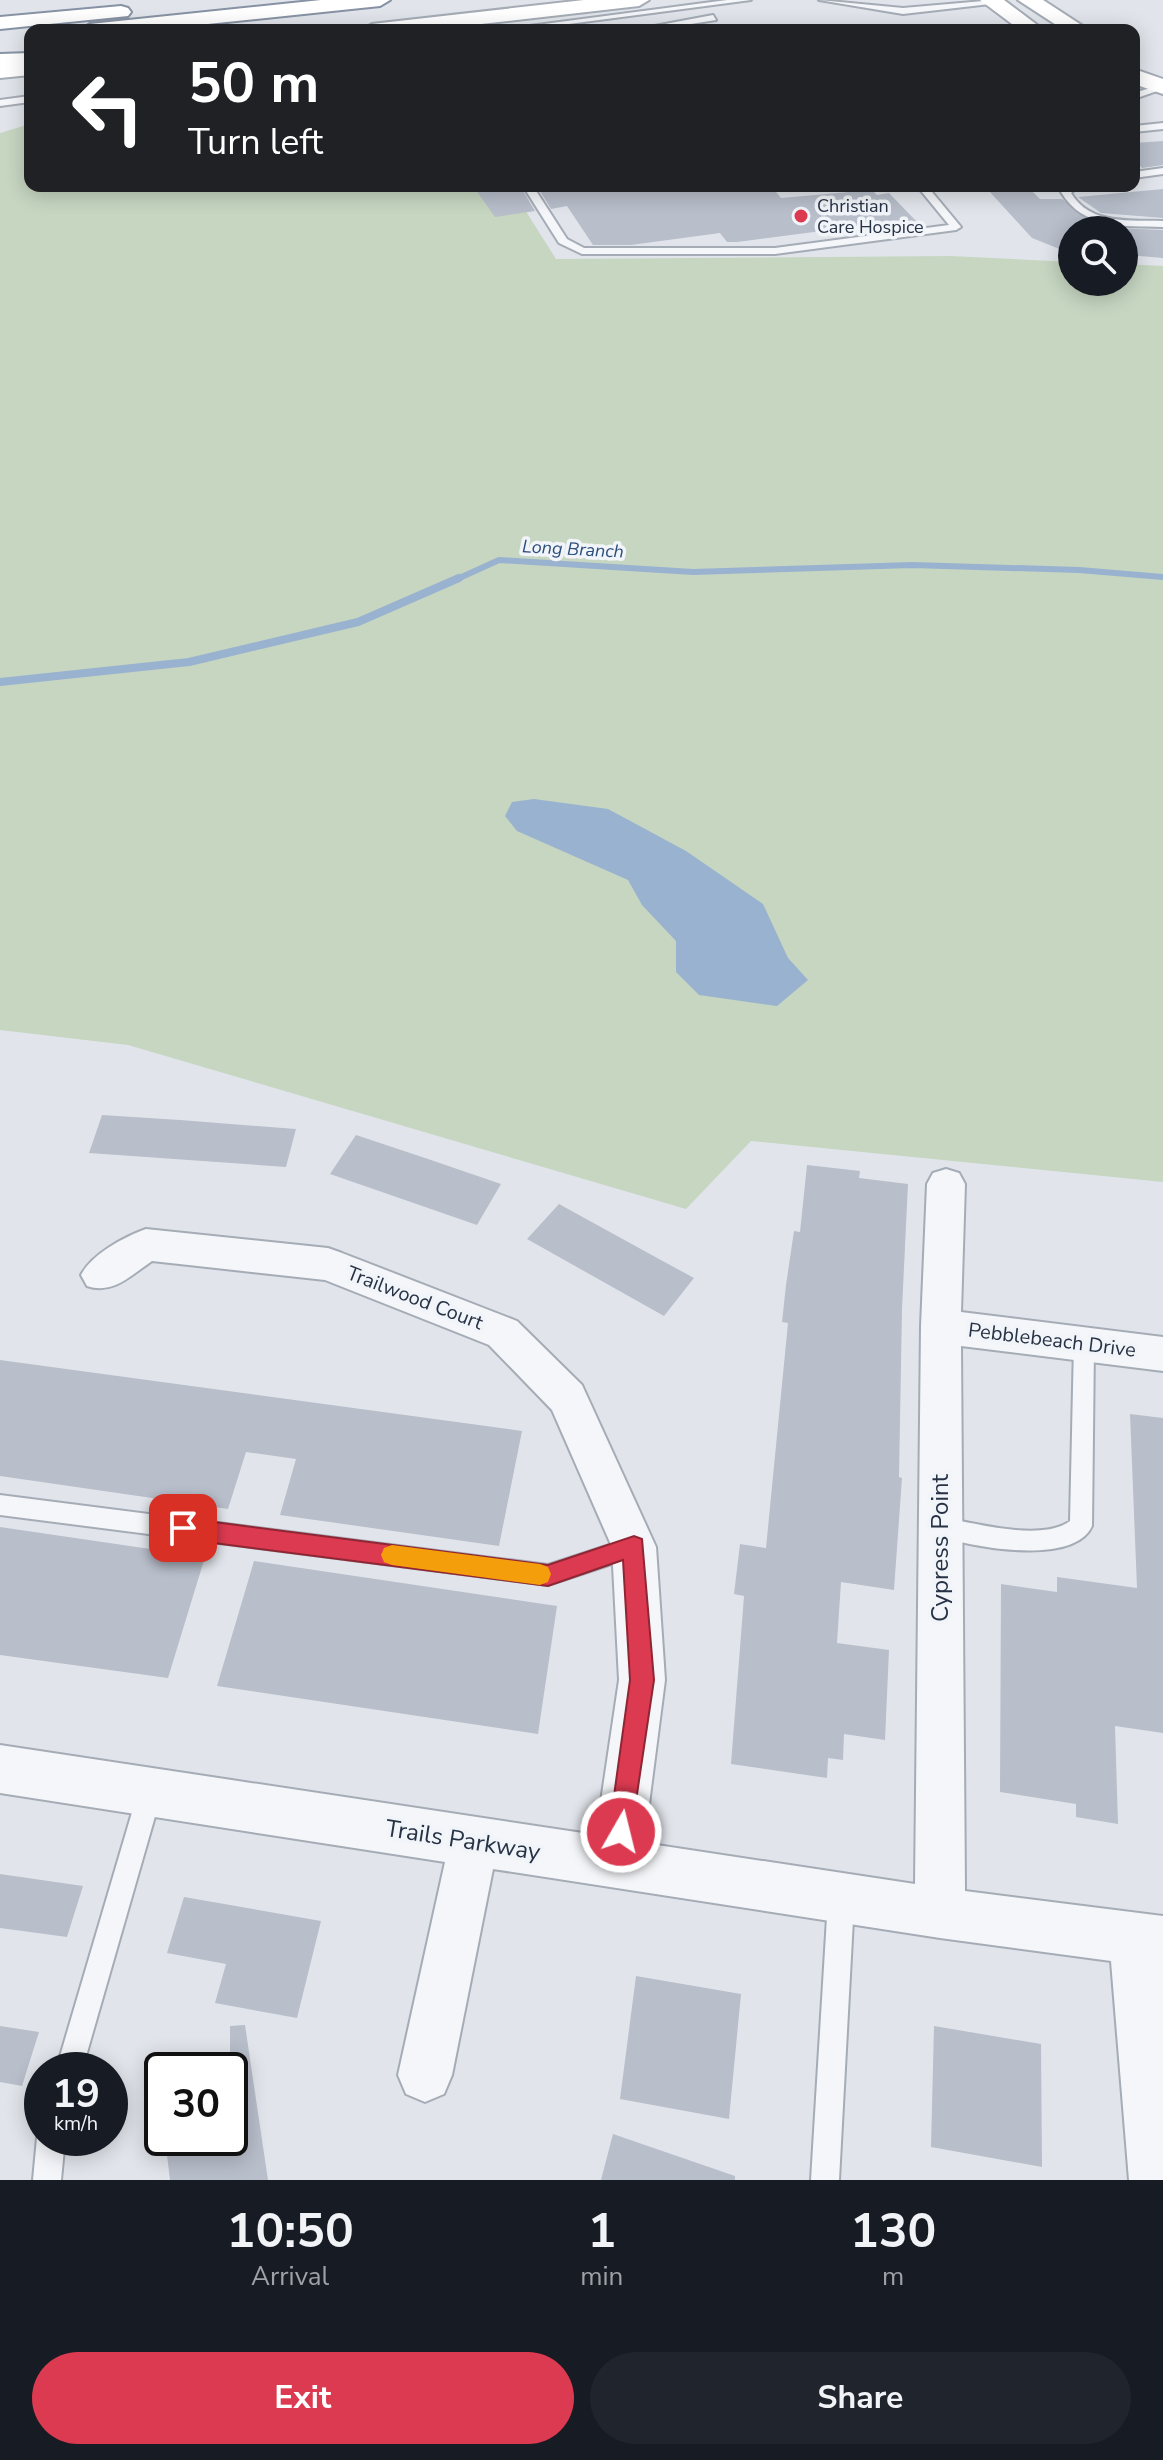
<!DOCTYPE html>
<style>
:root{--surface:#171b24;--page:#20242c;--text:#f1f3f6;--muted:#9ea1a6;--accent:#dc3a50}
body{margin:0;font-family:"Nunito Sans",sans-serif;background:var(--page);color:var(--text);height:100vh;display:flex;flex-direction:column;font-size:30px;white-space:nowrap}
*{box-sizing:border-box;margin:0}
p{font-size:26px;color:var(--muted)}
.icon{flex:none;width:44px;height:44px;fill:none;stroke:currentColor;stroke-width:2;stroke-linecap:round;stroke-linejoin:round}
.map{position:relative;height:2180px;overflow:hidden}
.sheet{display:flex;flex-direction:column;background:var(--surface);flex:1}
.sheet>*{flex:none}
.banner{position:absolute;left:24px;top:24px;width:1116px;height:168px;border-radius:16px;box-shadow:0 4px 20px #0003;background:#202124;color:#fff;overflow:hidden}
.buttons{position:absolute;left:1058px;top:216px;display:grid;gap:16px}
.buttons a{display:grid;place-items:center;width:80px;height:80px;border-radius:50%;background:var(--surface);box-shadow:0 4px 20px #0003;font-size:40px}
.speed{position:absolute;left:24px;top:2052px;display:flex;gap:16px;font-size:40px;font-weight:700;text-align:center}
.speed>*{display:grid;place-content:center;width:104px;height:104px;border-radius:50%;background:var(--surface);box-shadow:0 4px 20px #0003;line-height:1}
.speed small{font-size:20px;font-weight:400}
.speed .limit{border:4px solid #111;border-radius:12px;background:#fff;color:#111}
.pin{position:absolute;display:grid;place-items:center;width:68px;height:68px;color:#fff;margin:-34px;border-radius:16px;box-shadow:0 4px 12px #0006}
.me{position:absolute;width:88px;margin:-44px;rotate:8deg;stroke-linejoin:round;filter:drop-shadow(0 0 6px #0008)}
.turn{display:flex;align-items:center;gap:28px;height:168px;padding:0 32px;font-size:36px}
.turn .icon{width:104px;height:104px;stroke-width:2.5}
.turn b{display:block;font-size:56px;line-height:68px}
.eta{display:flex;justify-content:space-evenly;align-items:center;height:136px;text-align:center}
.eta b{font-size:48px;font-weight:700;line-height:56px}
.button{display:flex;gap:16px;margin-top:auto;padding:16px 32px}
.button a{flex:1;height:92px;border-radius:48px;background:var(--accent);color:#fff;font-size:32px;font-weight:700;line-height:92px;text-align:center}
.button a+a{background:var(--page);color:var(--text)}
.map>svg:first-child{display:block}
</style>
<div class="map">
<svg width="1163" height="2180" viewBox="0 0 1163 2180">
<rect width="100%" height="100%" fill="#e1e5eb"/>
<path fill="#c6d6c1" d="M30,124V186H510L556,259L951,256L1072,262V282H1124V264L1163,266V1182L751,1141L686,1209L128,1045L0,1030V133Z"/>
<path fill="#99b2cf" d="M534,799L608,809L686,851L763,904L788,958L808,980L777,1006L699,995L676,972V941L642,905L628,880L517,831L505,816L512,802Z"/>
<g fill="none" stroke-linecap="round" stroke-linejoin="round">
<path stroke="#99b2cf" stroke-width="6" d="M455,580L499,560L693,572L912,565L1079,570L1163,577"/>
<path stroke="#99b2cf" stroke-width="8" d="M0,682L189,662L358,622L459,578"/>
</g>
<path fill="#b8beca" d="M1163,141V165L1142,168L1134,160V143Z
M473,186H520L535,211L495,217Z
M537,186H771L781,198L872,190L877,195L889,193L918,223L871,229L868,225L737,242H727L720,233L631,245H593L567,206L551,209Z
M1028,187L1040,199H1062L1092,222L1119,228L1163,230V258L1128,255L1124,230H1072V254L1032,238L989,191Z
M1163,189V218L1101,213L1078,197Z
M102,1115L180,1120L296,1129L286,1167L89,1153Z
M356,1135L428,1159L501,1184L477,1225L330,1174Z
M807,1165L860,1171L859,1178L908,1184L902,1309L899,1477L902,1478L894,1590L841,1582L837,1643L889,1650L885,1740L844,1734L843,1760L828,1758L827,1778L731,1764L744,1596L734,1594L740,1544L766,1548L788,1323L782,1322L786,1285L794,1231L800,1232Z
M559,1204L659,1259L694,1278L664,1316L527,1239Z
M0,1360L522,1431L499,1546L280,1515L296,1459L246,1452L228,1509L0,1476Z
M1130,1414L1163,1418V1733L1115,1726L1118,1824L1076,1817V1804L1000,1792L1001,1584L1057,1592V1577L1137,1588Z
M0,1527L205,1557L168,1678L0,1655Z
M254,1561L557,1606L538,1734L217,1686Z
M0,1874L83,1886L67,1937L0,1928Z
M184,1897L321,1921L297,2018L215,2003L226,1964L167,1953Z
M636,1976L741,1994L729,2119L620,2099Z
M245,2025L268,2180H170L165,2138H230V2026Z
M0,2026L39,2032L22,2086L0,2082Z
M934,2026L1041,2044L1042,2167L931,2147Z
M613,2134L735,2176V2180H601Z"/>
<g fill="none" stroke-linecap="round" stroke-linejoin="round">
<defs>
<path id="lane" d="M727,0H751L523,30H498Z
M819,0L903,8L995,0L999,3L903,14Z
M713,15L716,20L653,30H633Z
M1163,84V89L1134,99V93Z
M30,96V102L0,106V100Z
M1163,123V129L1134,132V126Z
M1163,168V174L1134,178V172Z
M421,186H464C454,191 431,191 421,186Z
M523,186H533L567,239L584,248H775L949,225L917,186H927L961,227L956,230L775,254H582L559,243Z
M1067,186H1078L1071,193C1090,225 1130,220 1163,221V227C1124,226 1083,229 1061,192Z
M1084,1335L1091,1338L1094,1344L1092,1526C1074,1567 967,1547 933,1534L930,1527L933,1520L941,1517C974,1523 1042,1542 1070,1521L1074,1344L1077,1338Z
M0,1495L548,1565L634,1537L642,1540L645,1547L642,1554L548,1585L0,1515Z
M150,1780L159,1783L162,1792L82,2070H56L138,1792L141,1783Z
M841,1888L850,1892L854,1901L839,2180H811L828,1901L832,1892Z
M41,2128L42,2138H65L61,2180H33L37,2138Z"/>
<path id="street" d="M946,1169L959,1173L965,1184L961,1312L1163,1337V1371L961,1346L965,1891L1163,1916V2180H1129L1111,1961L940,1938L493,1869L452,2075L444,2094L425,2102L406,2094L398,2075L445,1862L0,1793V1745L596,1835L619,1680L612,1547L552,1410L489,1345L325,1280L152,1261C131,1275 113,1295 87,1286L81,1275C92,1254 124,1237 146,1229L328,1248L342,1253L517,1321L582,1385L656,1547L665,1680L644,1843L915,1884L921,1326L927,1184L933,1173Z"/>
<path id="secondary" d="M584,0H649L639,6L428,30H362L372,24Z
M980,0H1004L1044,30H1020Z
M1018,0H1043L1089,30H1064Z
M30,61V75L0,78V64Z
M1134,69L1163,79V94L1134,84Z"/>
<path id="highway" d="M321,0H390L380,6L150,30H80L90,24Z
M121,6L128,8L131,12L128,16L0,29V17Z
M30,53V65L0,68V54Z"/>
</defs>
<use href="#lane" stroke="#a5acb6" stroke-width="4"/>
<use href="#street" stroke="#a5acb6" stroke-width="4"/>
<use href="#secondary" stroke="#a5acb6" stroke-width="4"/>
<use href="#highway" stroke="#8792a4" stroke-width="4"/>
<use href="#lane" fill="#f4f6f9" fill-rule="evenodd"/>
<use href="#street" fill="#f4f6f9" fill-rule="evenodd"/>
<use href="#secondary" fill="#fff" fill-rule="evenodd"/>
<use href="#highway" fill="#fff" fill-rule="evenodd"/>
</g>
<path fill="#dc3a50" stroke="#8f2634" stroke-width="2" d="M183,1518L548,1565L634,1536L642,1539L654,1680L630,1841L621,1845L613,1841L609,1832L630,1680L623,1560L548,1586L183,1539L175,1536L172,1528L175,1521Z"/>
<path fill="#f59e0b" d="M392,1545L540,1564L548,1567L551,1574L548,1582L540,1585L392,1565L384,1562L381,1555L384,1548Z"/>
<circle fill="#dc3a50" stroke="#f1f4f8" stroke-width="3" cx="801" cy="216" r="8"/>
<g text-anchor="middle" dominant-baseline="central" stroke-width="7" stroke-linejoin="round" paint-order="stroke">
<g font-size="18" fill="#273245" stroke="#f1f4f8" text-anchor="start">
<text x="817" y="206">Christian<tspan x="817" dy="21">Care Hospice</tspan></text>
</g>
<g font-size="18" font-style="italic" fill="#2d4f7d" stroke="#f1f4f8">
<text transform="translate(573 549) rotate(3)">Long Branch</text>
</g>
<g font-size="20" fill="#273245" stroke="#f1f4f8">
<text transform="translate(415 1298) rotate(21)">Trailwood Court</text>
<text transform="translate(1052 1340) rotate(7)">Pebblebeach Drive</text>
</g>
<g font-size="24" fill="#273245" stroke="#f1f4f8">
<text transform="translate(940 1548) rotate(-90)">Cypress Point</text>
<text transform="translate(463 1840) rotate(9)">Trails Parkway</text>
</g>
</g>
</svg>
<div class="buttons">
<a><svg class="icon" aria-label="search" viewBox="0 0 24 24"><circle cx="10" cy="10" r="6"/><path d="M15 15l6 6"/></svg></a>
</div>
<div class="speed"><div>19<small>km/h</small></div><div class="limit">30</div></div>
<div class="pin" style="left:183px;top:1528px;background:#d93025"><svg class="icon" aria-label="arrive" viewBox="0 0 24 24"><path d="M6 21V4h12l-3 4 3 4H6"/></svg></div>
<svg class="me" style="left:621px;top:1832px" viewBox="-20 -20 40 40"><circle r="17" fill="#dc3a50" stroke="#fff" stroke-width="3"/><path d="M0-11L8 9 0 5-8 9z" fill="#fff"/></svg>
<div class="banner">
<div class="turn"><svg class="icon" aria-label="left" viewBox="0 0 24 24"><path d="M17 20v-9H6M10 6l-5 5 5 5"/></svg><div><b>50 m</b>Turn left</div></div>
</div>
</div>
<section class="sheet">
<div class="eta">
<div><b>10:50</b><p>Arrival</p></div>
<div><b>1</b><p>min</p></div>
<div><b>130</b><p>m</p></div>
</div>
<div class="button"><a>Exit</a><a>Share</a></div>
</section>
